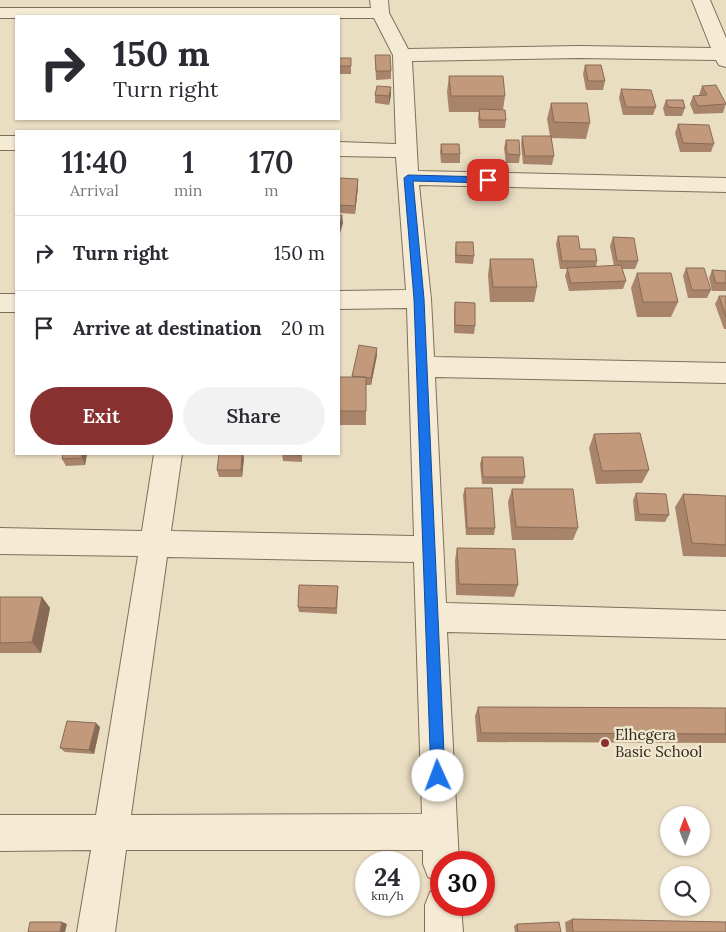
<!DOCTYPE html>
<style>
:root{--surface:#fff;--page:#f2f2f3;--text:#2b2b33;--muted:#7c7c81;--line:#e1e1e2;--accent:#893131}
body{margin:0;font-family:Lora,serif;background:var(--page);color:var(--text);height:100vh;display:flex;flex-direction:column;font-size:19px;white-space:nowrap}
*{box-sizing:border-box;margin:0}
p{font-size:16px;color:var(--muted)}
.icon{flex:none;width:28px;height:28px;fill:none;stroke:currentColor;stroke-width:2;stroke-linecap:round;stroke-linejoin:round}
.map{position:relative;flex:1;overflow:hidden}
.sheet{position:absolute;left:15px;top:130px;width:325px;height:325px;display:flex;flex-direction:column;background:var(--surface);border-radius:0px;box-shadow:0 1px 4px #0004}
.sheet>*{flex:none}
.banner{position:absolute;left:15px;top:15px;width:325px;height:105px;border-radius:0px;box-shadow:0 1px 4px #0004;background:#fff;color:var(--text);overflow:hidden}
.needle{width:32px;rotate:359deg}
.controls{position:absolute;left:660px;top:806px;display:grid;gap:10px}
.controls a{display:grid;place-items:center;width:50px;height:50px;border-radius:50%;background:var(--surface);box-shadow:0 1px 4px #0004;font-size:25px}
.speed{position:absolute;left:355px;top:851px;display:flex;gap:10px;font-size:25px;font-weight:700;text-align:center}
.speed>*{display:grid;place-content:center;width:65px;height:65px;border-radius:50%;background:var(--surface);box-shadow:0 1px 4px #0004;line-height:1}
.speed small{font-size:12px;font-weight:400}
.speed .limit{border:8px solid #d22;background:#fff;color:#111}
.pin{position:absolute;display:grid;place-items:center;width:42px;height:42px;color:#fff;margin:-21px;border-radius:10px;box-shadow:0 2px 8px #0006}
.me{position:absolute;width:55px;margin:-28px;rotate:358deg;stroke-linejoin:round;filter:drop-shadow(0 0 4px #0008)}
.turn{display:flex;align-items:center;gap:18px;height:105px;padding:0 15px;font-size:22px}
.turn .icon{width:65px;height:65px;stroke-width:2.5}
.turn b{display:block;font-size:35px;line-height:42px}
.eta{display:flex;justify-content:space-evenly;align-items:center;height:85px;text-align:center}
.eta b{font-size:30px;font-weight:600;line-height:35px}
.button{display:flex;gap:10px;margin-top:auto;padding:10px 15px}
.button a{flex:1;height:58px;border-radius:30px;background:var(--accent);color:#fff;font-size:20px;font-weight:600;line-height:58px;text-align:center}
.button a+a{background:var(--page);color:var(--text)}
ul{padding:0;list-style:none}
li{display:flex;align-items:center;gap:15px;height:75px;padding:0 15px;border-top:1px solid var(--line)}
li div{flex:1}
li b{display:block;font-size:19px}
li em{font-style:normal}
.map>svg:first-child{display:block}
</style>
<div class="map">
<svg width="726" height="932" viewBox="0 0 726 932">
<rect width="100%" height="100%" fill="#e9ddc2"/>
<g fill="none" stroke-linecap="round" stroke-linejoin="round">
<defs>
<path id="minor" d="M370,0H388L389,13L408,49L579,46L711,48L692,0H710L726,38V67L719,65L716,60L579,58L412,61L418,171L726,178V192L419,185L431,299L434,357L726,363V383L435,377L446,603L726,611V639L447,632L459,862H441V882L428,877L423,864V850H126L115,932H77L91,850L0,851V815H96L138,556L0,554V528L142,531L154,454H182L171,531L414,536L407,308L339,309V291L406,290L396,157L339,156V142L396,144L393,55L374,18H339V16H16V18H0V8H371ZM167,557L414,562L422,814L131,815Z
M0,136H16V150H0Z
M0,294H16V312H0Z
M441,887V905H461L463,932H425V905L430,892Z"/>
</defs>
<use href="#minor" stroke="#806f5b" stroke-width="2"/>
<use href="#minor" fill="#f5ebd4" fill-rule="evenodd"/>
</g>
<path fill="#a8846a" d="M375,55L391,71V79L376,80Z
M339,58L351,66V74H339Z
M585,65L605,81L603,90H586L583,74Z
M449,76L505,96L503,110L506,120L505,128H479L478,118L479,112H449L447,92Z
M702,86L726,103L723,113L694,114L690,104L693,96H700L699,95Z
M621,89L656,107L653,115H623L619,98Z
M375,95H391L389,105L375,103Z
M666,100L685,108L682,116H665L663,108Z
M551,103L590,123L586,139L551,138L554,156L552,165L523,164L521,144L522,136H550L547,119Z
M678,124L714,144L711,152H680L675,133Z
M506,140L520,155L519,163H506L504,148Z
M441,144L460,154V163H441L440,152Z
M339,178L358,179V187L355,214L339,213Z
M558,236L580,249L597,261L596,267L614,266L610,246L613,237L638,261L635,269H622L626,281L623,289L569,291L565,276L567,269H560L556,244Z
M456,242L474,256L473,264L455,263V250Z
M490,259L537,287L534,302H490L488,275Z
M686,268L711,290L707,298H688L683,276Z
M712,270L726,271V291H712L709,278Z
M637,273L678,302L671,317H637L631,288Z
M719,296H726V329H724L715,304Z
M455,302L475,326L474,334L454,333V310Z
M377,355L371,385H366V425H339V377H352V376Z
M594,434L649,470L642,483L596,484L589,448Z
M87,454L85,465L66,466L62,459Z
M282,454H302V462L283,461Z
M482,457L525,477L523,484H482L480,464Z
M244,458L242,477H219L217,470Z
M465,488L495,528L494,535H466L463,495Z
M512,489L578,528L573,540H512L508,502Z
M636,493L669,515L665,522L635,521L633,500Z
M683,494L726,496V557L683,556L675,507Z
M457,548L518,585L514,597L456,595L455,560Z
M338,586L337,614L299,612L298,607Z
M42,597L50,608L41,653H0V599Z
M478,707L726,708V743L477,742L475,716Z
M100,727L94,754L65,752L60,748Z
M572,919L726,932H566L565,922Z
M517,924L561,932H515L514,926Z"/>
<path fill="#886b56" d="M391,87V95L389,105V96Z
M358,179V187L355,214V206Z
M342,215L343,223L339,237V228Z
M377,348V355L371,385V378Z
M82,454H87L85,465L82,458Z
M242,454H243L244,458L242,477L241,470Z
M42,597L50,608L41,653L32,642Z
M96,723L100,727L94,754L89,750Z
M62,922L67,924L65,932H60Z"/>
<path fill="#c3997b" stroke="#886b56" d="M375,55H390L391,71H376Z
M339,58H351V66H339Z
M585,65H601L605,81H588Z
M449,76H503L505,96H451Z
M716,85L726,104L698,106L693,96L707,95L702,86Z
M377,86L391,87L389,96L375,95Z
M621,89L651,90L656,107H626Z
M666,100H683L685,108L668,107Z
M551,103H587L590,123L554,122Z
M479,109L505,110L506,120H480Z
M678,124L709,125L714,144L683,143Z
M522,136H551L554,156H525Z
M506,140H519L520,155L507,154Z
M441,144H459L460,154H442Z
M339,178L358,179L355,206L339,205Z
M339,215H342L339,228Z
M558,236H578L580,249H595L597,261H562Z
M613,237L634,238L638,261H617Z
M456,242H473L474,256L456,255Z
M490,259H533L537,287H493Z
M621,265L626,281L571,283L567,268Z
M686,268H704L711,290H692Z
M712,270L726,271V283H716Z
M637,273H671L678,302H643Z
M719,296H726V317Z
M455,302L475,303V326L455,325Z
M359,345L377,348L371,378L352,376Z
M339,377H366V411H339Z
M640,433L649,470L602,471L594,434Z
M63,454H82V458L62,459Z
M219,454H242L241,470H217Z
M282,454H301V455Z
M482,457H523L525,477H483Z
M465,488H492L495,528H467Z
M512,489H573L578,528L516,527Z
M636,493L666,494L669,515L639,514Z
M683,494L726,496V545L692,543Z
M457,548L515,549L518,585L459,584Z
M299,585L338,586L336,608L298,607Z
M0,597H42L32,642L0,643Z
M478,707L726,708V734L481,733Z
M67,721L96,723L89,750L60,748Z
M572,919L726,922V932H573Z
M30,922H62L60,932H28Z
M559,922L561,932H518L517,924Z"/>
<path fill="#1a73e8" stroke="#114b97" d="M408,175L488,177L492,180L488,183L413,181L424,299L445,776L443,781L438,783L433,781L431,776L414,299L404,178Z"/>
<circle fill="#893131" stroke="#f1e8d0" stroke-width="2" cx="605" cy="743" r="5"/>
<g text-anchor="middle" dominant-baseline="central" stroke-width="4.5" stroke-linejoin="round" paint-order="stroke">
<g font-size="15" fill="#32271e" stroke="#f1e8d0" text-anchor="start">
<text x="615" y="734">Elhegera<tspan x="615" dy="17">Basic School</tspan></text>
</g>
</g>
</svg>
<div class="controls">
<a><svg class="needle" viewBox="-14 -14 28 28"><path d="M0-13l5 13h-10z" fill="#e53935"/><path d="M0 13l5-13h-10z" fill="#7c7c81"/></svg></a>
<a><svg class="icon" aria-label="search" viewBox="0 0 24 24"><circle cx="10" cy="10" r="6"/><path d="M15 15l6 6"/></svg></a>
</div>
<div class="speed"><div>24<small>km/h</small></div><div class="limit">30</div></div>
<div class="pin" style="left:488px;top:180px;background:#d93025"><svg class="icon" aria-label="arrive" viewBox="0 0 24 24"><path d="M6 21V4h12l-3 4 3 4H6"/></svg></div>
<svg class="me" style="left:438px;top:776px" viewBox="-20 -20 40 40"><circle r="19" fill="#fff"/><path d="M0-13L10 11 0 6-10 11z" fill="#1a73e8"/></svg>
<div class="banner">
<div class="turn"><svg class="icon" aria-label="right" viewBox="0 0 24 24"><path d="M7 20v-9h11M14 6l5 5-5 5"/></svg><div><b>150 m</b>Turn right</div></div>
</div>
<section class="sheet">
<div class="eta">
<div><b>11:40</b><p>Arrival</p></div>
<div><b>1</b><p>min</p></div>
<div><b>170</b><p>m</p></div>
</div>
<ul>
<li><svg class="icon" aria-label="right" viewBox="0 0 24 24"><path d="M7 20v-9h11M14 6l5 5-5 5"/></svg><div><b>Turn right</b></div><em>150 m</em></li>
<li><svg class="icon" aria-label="arrive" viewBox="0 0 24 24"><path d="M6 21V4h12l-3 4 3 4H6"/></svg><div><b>Arrive at destination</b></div><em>20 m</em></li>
</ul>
<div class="button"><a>Exit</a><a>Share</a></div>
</section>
</div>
